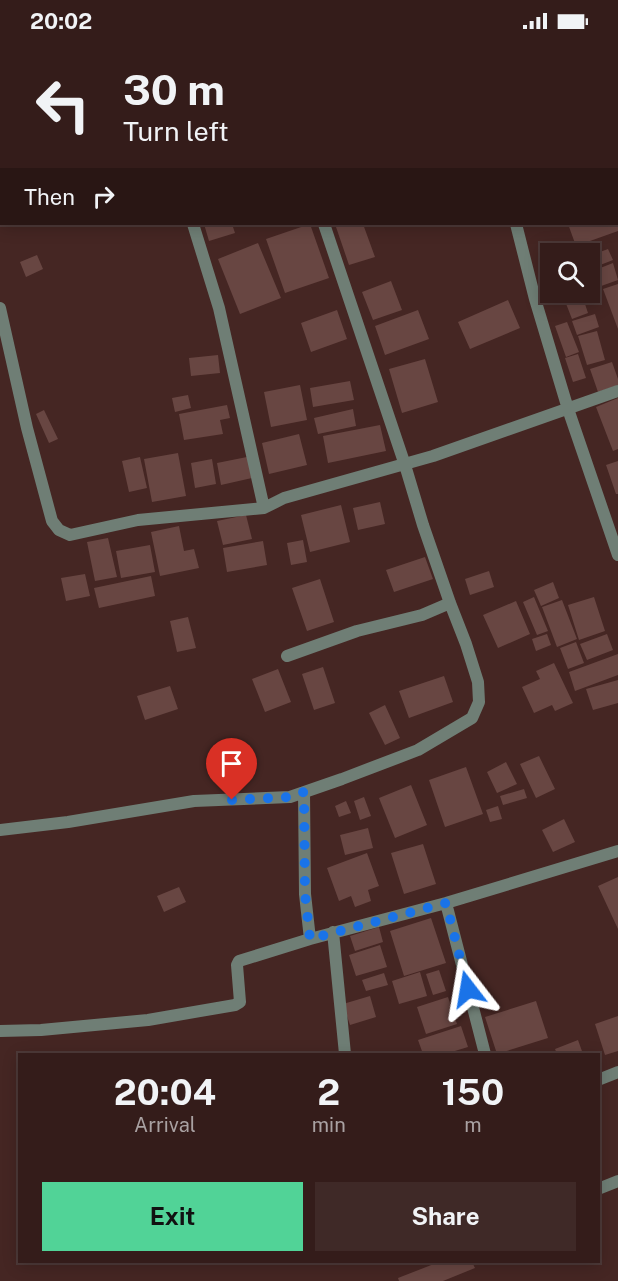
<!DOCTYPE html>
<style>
:root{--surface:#341c1a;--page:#3f2927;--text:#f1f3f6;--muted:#a9a1a2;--line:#4e3a39;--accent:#51d397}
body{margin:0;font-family:"Public Sans",sans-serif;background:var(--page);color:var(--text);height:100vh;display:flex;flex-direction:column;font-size:22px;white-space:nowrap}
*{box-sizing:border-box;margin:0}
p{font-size:20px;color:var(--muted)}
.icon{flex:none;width:33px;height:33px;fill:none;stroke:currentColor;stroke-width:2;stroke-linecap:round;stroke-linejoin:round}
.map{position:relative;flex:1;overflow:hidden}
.details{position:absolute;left:18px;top:1011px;width:582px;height:210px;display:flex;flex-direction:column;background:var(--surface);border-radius:0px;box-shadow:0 3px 15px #0003,0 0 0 2px var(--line)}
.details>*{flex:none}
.banner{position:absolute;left:0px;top:0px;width:618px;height:183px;box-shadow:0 3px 15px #0003,0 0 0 2px var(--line);background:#341c1a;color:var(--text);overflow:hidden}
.fabs{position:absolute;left:540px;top:201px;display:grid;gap:12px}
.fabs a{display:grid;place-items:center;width:60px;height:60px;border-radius:0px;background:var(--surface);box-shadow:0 3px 15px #0003,0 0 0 2px var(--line);font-size:30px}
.pin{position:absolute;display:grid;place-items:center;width:51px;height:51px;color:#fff;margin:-62px -26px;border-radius:50% 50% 50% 0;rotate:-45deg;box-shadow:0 0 6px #0007}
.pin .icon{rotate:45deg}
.me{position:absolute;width:66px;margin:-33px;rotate:346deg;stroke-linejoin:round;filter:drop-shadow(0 0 4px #0008)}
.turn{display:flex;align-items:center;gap:21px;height:126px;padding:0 24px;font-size:27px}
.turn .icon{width:78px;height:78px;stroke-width:2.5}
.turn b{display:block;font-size:42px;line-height:51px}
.then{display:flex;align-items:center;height:57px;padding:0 24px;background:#0003;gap:12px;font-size:22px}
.eta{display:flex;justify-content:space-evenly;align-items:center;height:102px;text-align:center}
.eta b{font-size:36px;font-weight:700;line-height:42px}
.button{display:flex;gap:12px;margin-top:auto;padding:12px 24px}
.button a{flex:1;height:69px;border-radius:0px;background:var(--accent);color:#111;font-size:24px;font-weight:700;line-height:69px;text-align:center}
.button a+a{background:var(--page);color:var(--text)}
.status{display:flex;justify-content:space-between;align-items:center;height:42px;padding:0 30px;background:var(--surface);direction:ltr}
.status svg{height:16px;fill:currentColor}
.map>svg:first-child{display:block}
</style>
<div class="status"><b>20:02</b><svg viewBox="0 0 49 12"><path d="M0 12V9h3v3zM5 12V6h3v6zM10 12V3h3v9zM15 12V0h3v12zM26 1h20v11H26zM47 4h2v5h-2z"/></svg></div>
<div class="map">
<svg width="618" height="1239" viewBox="0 0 618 1239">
<rect width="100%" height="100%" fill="#452623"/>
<path fill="#684642" d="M204,182H232L235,191L209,199Z
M310,182L329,236L285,251L266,197Z
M335,182H363L375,215L349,223Z
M568,182H618V189L576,204Z
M596,199L600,210L608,207L613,218L590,227V212H582L580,205Z
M258,201L281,256L240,272L218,217Z
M37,213L43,227L26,235L20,220Z
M613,221L618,238L590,248V230Z
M391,239L402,268L373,278L362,250Z
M618,242V287L603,247Z
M582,253L588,271L572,277L565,259Z
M508,258L520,286L470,307L458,280Z
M337,268L347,297L311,310L301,281Z
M418,268L429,297L385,313L375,284Z
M595,272L599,285L577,293L572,279Z
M567,280L579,310L566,315L555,284Z
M597,289L605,318L587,323L578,294Z
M578,312L586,336L573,340L565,316Z
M218,313L220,331L191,334L189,316Z
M425,317L438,360L402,371L389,327Z
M612,320L618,337V343L598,350L590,327Z
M350,339L354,358L313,365L310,346Z
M300,343L307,378L271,385L264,350Z
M188,353L191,366L175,370L172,356Z
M618,356V407L613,409L596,365Z
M227,363L230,376L220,378L223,392L184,398L179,372Z
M353,367L356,384L318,392L314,376Z
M44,368L58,397L49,401L36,372Z
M380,383L386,409L328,421L323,394Z
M299,392L307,423L269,432L262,401Z
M178,411L186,454L152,460L144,417Z
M140,415L147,446L129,450L122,419Z
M247,415L252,436L221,443L217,421Z
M212,417L216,442L195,446L191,421Z
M618,419V452H616L606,423Z
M380,460L385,482L358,488L353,466Z
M341,463L350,500L310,510L301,473Z
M246,473L252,497L223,503L217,479Z
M179,484L184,509L194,507L199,526L160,534L151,490Z
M108,496L117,535L95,539L87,500Z
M303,498L307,520L291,523L287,501Z
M263,499L267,523L227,530L223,506Z
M150,503L155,530L121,536L116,509Z
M425,515L433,537L394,550L386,528Z
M489,529L494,545L470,553L465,537Z
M85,532L90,554L66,559L61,536Z
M151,534L155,554L99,566L94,546Z
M320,537L334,580L307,589L292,546Z
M553,540L559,556L541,564L534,548Z
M534,555L548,589L537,593L523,560Z
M594,555L605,589L579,598L568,563Z
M562,558L577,597L557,605L542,565Z
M516,559L530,592L498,606L483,573Z
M188,575L196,606L177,610L170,579Z
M547,592L551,603L536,609L532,597Z
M607,592L613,608L587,618L580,602Z
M576,600L584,621L568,627L560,606Z
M618,612V633L575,649L569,630Z
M554,621L573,661L555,669L552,663L534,671L522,645L540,637L536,629Z
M323,625L335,661L314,668L302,632Z
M278,627L291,660L265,670L252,637Z
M444,634L453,660L409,676L399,649Z
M618,638V661L593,668L586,647Z
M170,644L178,667L145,678L137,654Z
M385,663L400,696L385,703L369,671Z
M539,714L555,747L536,756L520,722Z
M506,720L517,742L497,751L487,730Z
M466,725L483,772L445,785L429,738Z
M411,743L427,783L395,796L379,756Z
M524,747L527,756L503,763L500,754Z
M364,755L371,774L360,778L354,759Z
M346,759L351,771L339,775L335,764Z
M498,764L502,777L490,780L486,768Z
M564,777L575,800L553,810L542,788Z
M368,786L373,806L345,813L340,793Z
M423,802L436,842L404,852L391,811Z
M367,811L379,844L368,848L371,859L355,865L351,854L339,859L327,826Z
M618,835V887L598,844Z
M179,845L186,860L164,870L157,854Z
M431,876L446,921L404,934L390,889Z
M379,885L383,900L355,909L350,894Z
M380,903L387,925L356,934L349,913Z
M439,928L446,949L433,953L426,932Z
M420,930L427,954L399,962L392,939Z
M384,931L388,943L366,949L362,938Z
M370,954L376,975L350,983L343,962Z
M448,955L457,982L426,992L417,965Z
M536,959L548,996L497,1012L485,975Z
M618,974V1009L605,1013L595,982Z
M461,984L468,1005L445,1012H423L418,998Z
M578,998L583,1012H557L555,1007Z
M439,1220H472L475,1226L443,1239H399L398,1236Z"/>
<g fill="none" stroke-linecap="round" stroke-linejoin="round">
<path stroke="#6f7e75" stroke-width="12" d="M130,0V2
M267,0L268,2
M454,0L455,2
M193,182L219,266L264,466
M516,182L535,257L568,367L618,513
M0,266L27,386L52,479L59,488L70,493L138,478L264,466L284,456L433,414L618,349
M287,614L357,589L422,573L450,561
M0,788L68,780L194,759L290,755L342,737L418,708L472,676L479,660L478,640L466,602L450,561L423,483L405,423L324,182
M446,861L485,1012
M333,890L345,1012
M310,897L446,861L618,809
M0,989L41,988L148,978L235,963L240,960L237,923L239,919L310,897L305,852L304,750
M598,1038L618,1030
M598,1147L618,1139"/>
</g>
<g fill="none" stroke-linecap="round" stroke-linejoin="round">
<path stroke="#1a73e8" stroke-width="10" stroke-dasharray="0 18" d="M232,758L290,755L304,750L305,852L310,897L446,861L468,947"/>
</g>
</svg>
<div class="fabs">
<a><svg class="icon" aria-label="search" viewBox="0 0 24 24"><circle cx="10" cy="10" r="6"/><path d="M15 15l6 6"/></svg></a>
</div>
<div class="pin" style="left:232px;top:758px;background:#d93025"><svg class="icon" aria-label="arrive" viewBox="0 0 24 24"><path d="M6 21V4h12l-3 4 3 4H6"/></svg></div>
<svg class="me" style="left:468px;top:947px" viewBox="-20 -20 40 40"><path d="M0-17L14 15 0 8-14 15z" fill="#1a73e8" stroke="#fff" stroke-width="4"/></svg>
<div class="banner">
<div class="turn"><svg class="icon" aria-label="left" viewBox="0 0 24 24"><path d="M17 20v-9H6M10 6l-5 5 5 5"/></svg><div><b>30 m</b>Turn left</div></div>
<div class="then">Then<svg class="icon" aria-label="right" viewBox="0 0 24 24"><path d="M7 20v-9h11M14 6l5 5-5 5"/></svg></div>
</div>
<section class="details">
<div class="eta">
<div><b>20:04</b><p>Arrival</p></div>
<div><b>2</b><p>min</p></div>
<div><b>150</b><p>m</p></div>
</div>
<div class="button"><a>Exit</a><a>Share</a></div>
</section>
</div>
